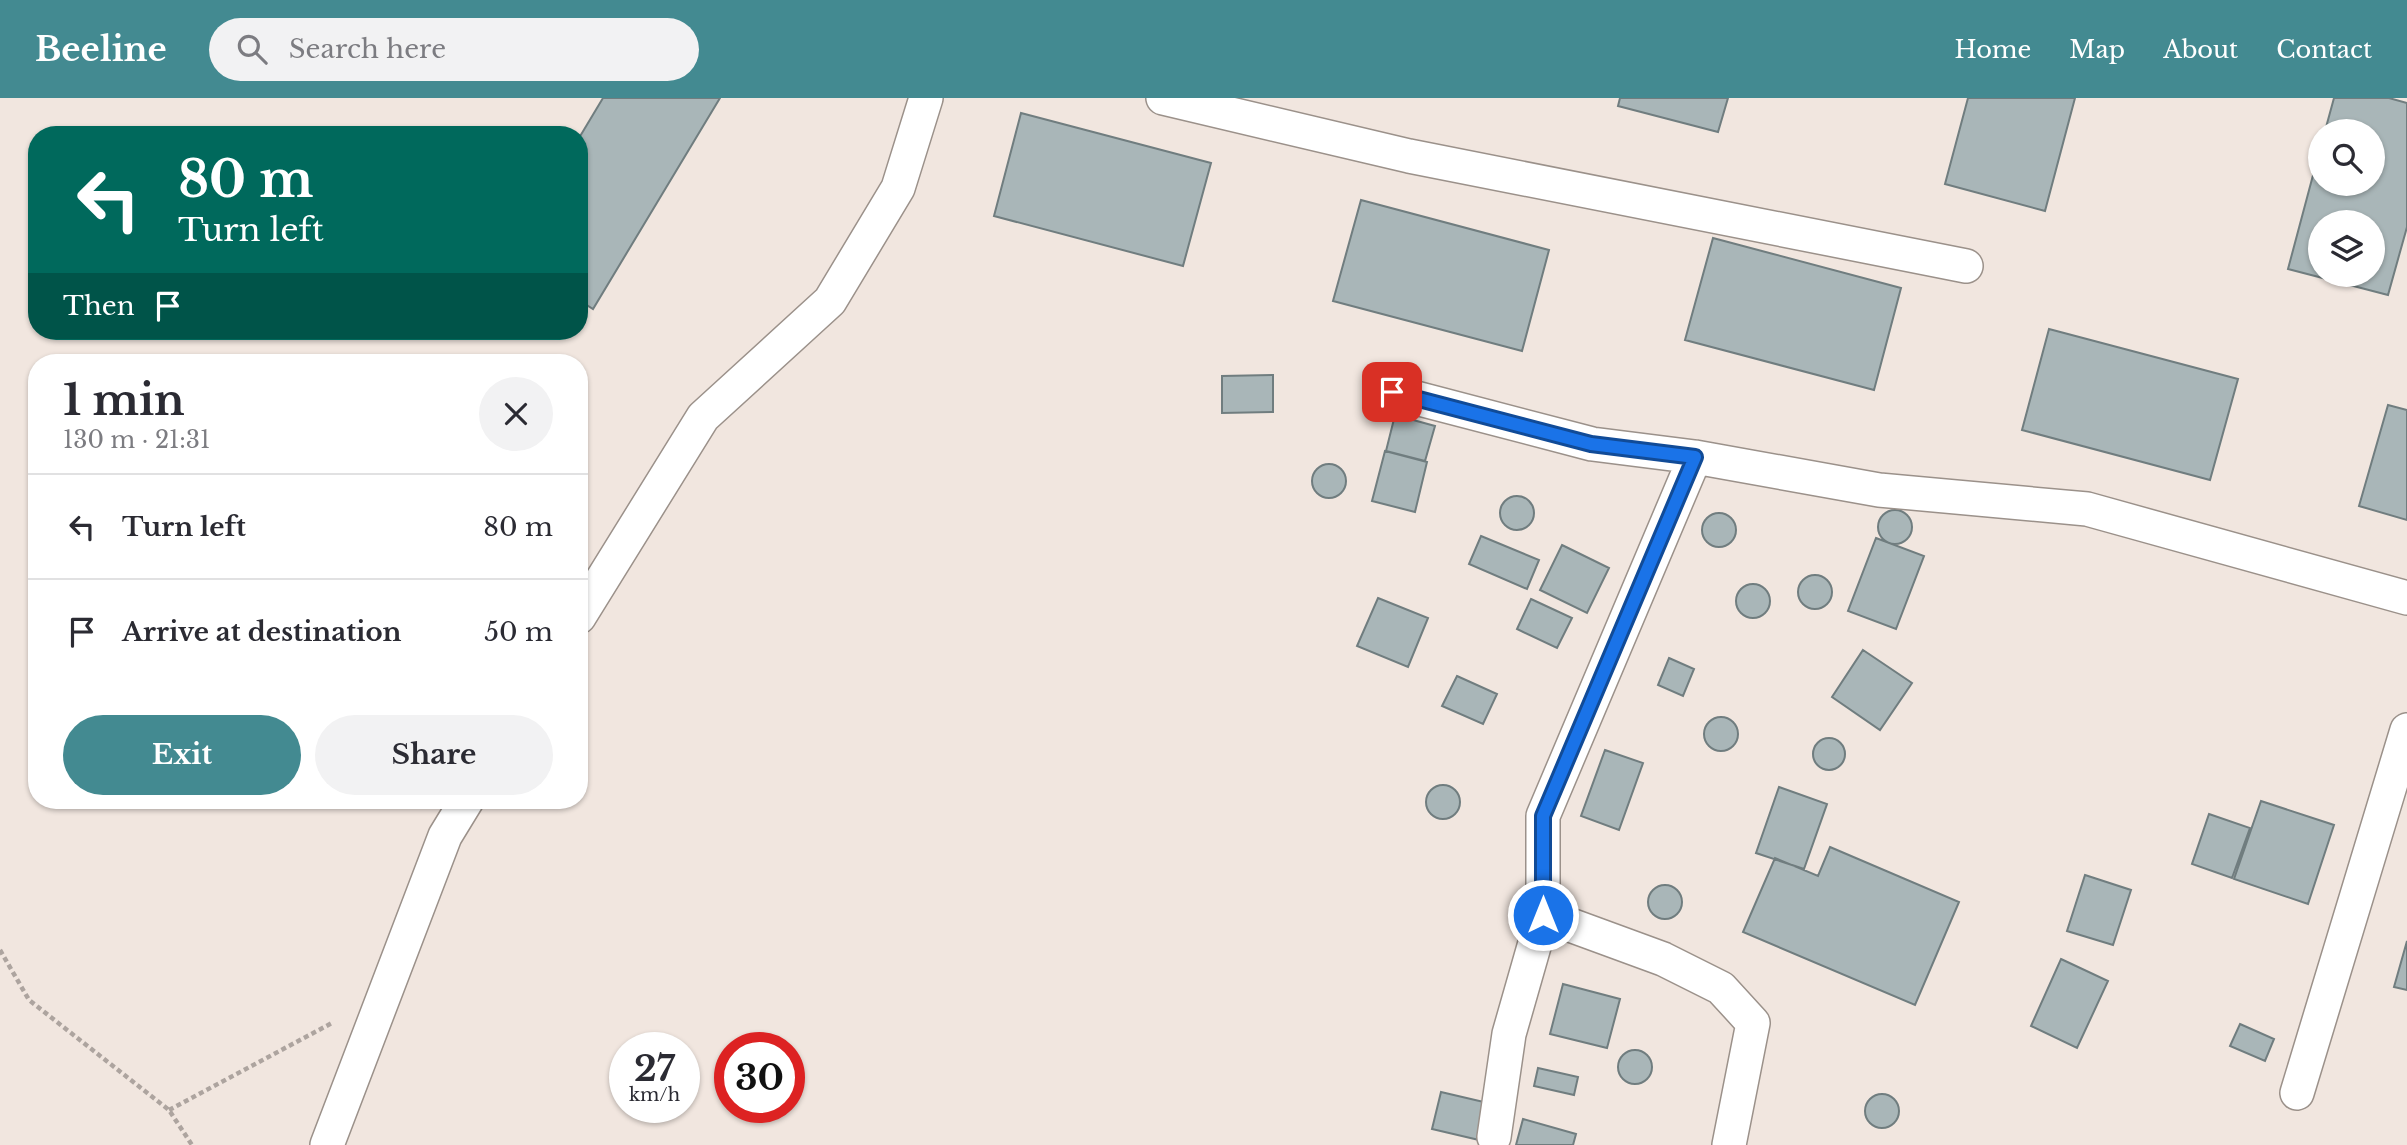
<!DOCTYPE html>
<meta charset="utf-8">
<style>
:root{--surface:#fff;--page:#f2f2f3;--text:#2b2b33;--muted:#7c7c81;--line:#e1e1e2;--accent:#438a91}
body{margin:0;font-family:"Libre Baskerville",serif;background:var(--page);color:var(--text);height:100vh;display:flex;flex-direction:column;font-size:26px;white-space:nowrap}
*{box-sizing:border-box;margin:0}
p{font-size:23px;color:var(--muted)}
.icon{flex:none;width:38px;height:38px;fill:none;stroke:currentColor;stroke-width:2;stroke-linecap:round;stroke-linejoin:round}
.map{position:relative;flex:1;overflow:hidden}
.drawer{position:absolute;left:28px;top:256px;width:560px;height:455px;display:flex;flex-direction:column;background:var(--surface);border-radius:28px;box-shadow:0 2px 5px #0004}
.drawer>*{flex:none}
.top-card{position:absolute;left:28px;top:28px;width:560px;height:214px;border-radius:28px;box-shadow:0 2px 5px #0004;background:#00695c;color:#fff;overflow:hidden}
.tools{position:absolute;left:2308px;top:21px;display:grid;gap:14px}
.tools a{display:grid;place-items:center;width:77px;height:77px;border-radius:50%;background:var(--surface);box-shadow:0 2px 5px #0004;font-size:35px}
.speed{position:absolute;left:609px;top:934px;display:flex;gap:14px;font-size:35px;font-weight:700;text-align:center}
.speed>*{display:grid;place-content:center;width:91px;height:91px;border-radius:50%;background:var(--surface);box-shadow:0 2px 5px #0004;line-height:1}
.speed small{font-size:18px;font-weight:400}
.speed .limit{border:10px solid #d22;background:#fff;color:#111}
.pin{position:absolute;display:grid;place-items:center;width:60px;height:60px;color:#fff;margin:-30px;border-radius:14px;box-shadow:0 4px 10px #0006}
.me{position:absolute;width:77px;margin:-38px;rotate:0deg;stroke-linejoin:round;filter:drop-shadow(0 0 5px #0008)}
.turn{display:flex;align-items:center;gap:24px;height:147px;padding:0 35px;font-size:32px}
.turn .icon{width:91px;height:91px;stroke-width:2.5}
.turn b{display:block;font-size:49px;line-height:60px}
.then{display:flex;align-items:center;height:66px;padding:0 35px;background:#0003;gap:14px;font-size:26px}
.round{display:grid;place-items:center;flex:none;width:74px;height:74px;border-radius:37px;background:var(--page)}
.summary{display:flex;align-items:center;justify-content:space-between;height:119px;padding:0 35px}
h1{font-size:42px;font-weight:700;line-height:52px}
.primary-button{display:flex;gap:14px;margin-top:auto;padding:14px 35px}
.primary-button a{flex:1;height:80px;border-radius:42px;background:var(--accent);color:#fff;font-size:28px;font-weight:700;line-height:80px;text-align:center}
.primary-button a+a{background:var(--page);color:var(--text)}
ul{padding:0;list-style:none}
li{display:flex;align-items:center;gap:21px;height:105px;padding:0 35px;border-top:2px solid var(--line)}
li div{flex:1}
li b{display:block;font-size:26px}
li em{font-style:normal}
header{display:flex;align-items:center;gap:42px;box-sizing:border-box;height:98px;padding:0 35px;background:var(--accent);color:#fff}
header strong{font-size:33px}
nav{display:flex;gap:38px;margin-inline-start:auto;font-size:24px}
.search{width:490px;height:63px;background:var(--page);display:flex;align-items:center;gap:18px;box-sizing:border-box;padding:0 24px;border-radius:38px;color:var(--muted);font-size:26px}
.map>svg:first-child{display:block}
</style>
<header>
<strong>Beeline</strong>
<div class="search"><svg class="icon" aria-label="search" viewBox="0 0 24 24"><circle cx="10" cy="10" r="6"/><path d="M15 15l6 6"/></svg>Search here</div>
<nav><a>Home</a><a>Map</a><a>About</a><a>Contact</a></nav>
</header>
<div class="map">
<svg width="2407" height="1047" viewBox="0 0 2407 1047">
<rect width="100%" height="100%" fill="#f1e6df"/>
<path fill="#a9b6b8" stroke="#707d7f" stroke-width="2" fill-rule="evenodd" d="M603,0H720L593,211L579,202V40Z
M1620,0H1728L1718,34L1618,8Z
M1968,0H2075L2045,113L1945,86Z
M2334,0H2389L2407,5V129L2388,197L2288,171L2320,51V86H2373V33H2325ZM2320,124H2373V177H2320Z
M1021,15L1211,65L1183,168L994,118Z
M1361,102L1549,152L1522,253L1333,203Z
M1713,140L1901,190L1874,292L1685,242Z
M2049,231L2238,281L2210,382L2022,332Z
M1273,277V314L1222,315V278Z
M2388,307L2407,312V422L2359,408Z
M1395,317L1435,328L1425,363L1386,353Z
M1385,353L1427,364L1415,414L1372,403Z
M1312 383a17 17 0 1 1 34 0a17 17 0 1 1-34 0Z
M1500 415a17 17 0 1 1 34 0a17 17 0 1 1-34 0Z
M1878 429a17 17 0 1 1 34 0a17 17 0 1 1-34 0Z
M1702 432a17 17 0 1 1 34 0a17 17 0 1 1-34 0Z
M1481,438L1539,462L1527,491L1469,466Z
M1876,440L1924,458L1896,531L1848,513Z
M1562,447L1609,470L1587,515L1540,492Z
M1798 494a17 17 0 1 1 34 0a17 17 0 1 1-34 0Z
M1736 503a17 17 0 1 1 34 0a17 17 0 1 1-34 0Z
M1378,500L1428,520L1408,569L1357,548Z
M1531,501L1572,520L1557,550L1517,531Z
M1863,552L1912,585L1880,632L1832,599Z
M1669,560L1694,571L1683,598L1658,587Z
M1457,578L1497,596L1483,626L1442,608Z
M1704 636a17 17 0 1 1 34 0a17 17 0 1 1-34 0Z
M1813 656a16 16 0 1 1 32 0a16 16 0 1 1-32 0Z
M1605,652L1643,665L1619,732L1581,718Z
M1426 704a17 17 0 1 1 34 0a17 17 0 1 1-34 0Z
M1779,689L1827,706L1804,771L1756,755Z
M2261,703L2334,727L2308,806L2234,781Z
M2209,716L2250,730L2232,780L2192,766Z
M1830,749L1959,804L1915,907L1743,834L1775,760L1818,778Z
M2085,777L2131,792L2113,847L2067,833Z
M1648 804a17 17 0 1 1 34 0a17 17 0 1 1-34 0Z
M2407,843V892L2394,889Z
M2061,861L2108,883L2077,950L2031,928Z
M1563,886L1620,901L1607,950L1550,936Z
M2240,926L2274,941L2265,963L2230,948Z
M1618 969a17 17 0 1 1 34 0a17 17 0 1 1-34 0Z
M1538,970L1578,979L1574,997L1534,988Z
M1441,994L1488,1005L1479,1042L1432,1031Z
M1865 1013a17 17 0 1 1 34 0a17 17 0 1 1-34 0Z
M1523,1021L1576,1036L1573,1047H1516Z"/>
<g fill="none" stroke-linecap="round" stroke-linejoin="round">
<defs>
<path id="street" d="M1163,0L1409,58L1966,168
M1393,294L1592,346L1695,359L1879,392L2087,411L2407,500
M1695,359L1543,718V817L1663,861L1721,890L1753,925L1729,1047
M579,519L703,319L830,203L898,90L926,0
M2297,995L2407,632
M1494,1039L1509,936L1543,817
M327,1047L445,738L467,702"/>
</defs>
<use href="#street" stroke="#9b918a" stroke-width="36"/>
<path stroke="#ada49f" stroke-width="4.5" stroke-dasharray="5 3.5" stroke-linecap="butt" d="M0,852L29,902L169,1012L192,1047
M169,1012L332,925"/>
<use href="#street" stroke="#fff" stroke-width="33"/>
</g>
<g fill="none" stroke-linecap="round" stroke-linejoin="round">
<defs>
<path id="route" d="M1392,294L1591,346L1695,359L1543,718V817"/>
</defs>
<use href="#route" stroke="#114b97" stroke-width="18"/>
<use href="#route" stroke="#1a73e8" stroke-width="12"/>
</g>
</svg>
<div class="tools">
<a><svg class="icon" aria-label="search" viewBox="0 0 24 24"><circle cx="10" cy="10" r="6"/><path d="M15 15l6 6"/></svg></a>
<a><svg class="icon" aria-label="layers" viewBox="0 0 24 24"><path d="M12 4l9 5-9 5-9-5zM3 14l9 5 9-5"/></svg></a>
</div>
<div class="speed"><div>27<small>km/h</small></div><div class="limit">30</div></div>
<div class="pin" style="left:1392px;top:294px;background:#d93025"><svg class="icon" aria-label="arrive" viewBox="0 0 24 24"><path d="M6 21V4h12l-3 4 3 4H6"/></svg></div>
<svg class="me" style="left:1543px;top:817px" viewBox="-20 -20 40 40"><circle r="17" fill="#1a73e8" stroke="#fff" stroke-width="3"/><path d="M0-11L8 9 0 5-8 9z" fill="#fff"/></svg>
<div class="top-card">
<div class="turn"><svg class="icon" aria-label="left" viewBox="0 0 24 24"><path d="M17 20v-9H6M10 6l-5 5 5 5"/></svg><div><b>80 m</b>Turn left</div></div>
<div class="then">Then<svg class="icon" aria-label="arrive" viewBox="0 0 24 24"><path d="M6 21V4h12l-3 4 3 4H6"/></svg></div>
</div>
<section class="drawer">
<div class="summary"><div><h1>1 min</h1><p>130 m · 21:31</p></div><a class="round"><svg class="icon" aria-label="close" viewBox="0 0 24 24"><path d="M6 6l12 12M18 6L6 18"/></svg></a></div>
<ul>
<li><svg class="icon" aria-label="left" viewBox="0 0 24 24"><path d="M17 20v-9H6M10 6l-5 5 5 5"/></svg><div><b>Turn left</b></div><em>80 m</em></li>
<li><svg class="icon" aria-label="arrive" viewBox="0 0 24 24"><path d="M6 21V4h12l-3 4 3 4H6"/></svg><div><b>Arrive at destination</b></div><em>50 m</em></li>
</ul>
<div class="primary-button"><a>Exit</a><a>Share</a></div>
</section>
</div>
